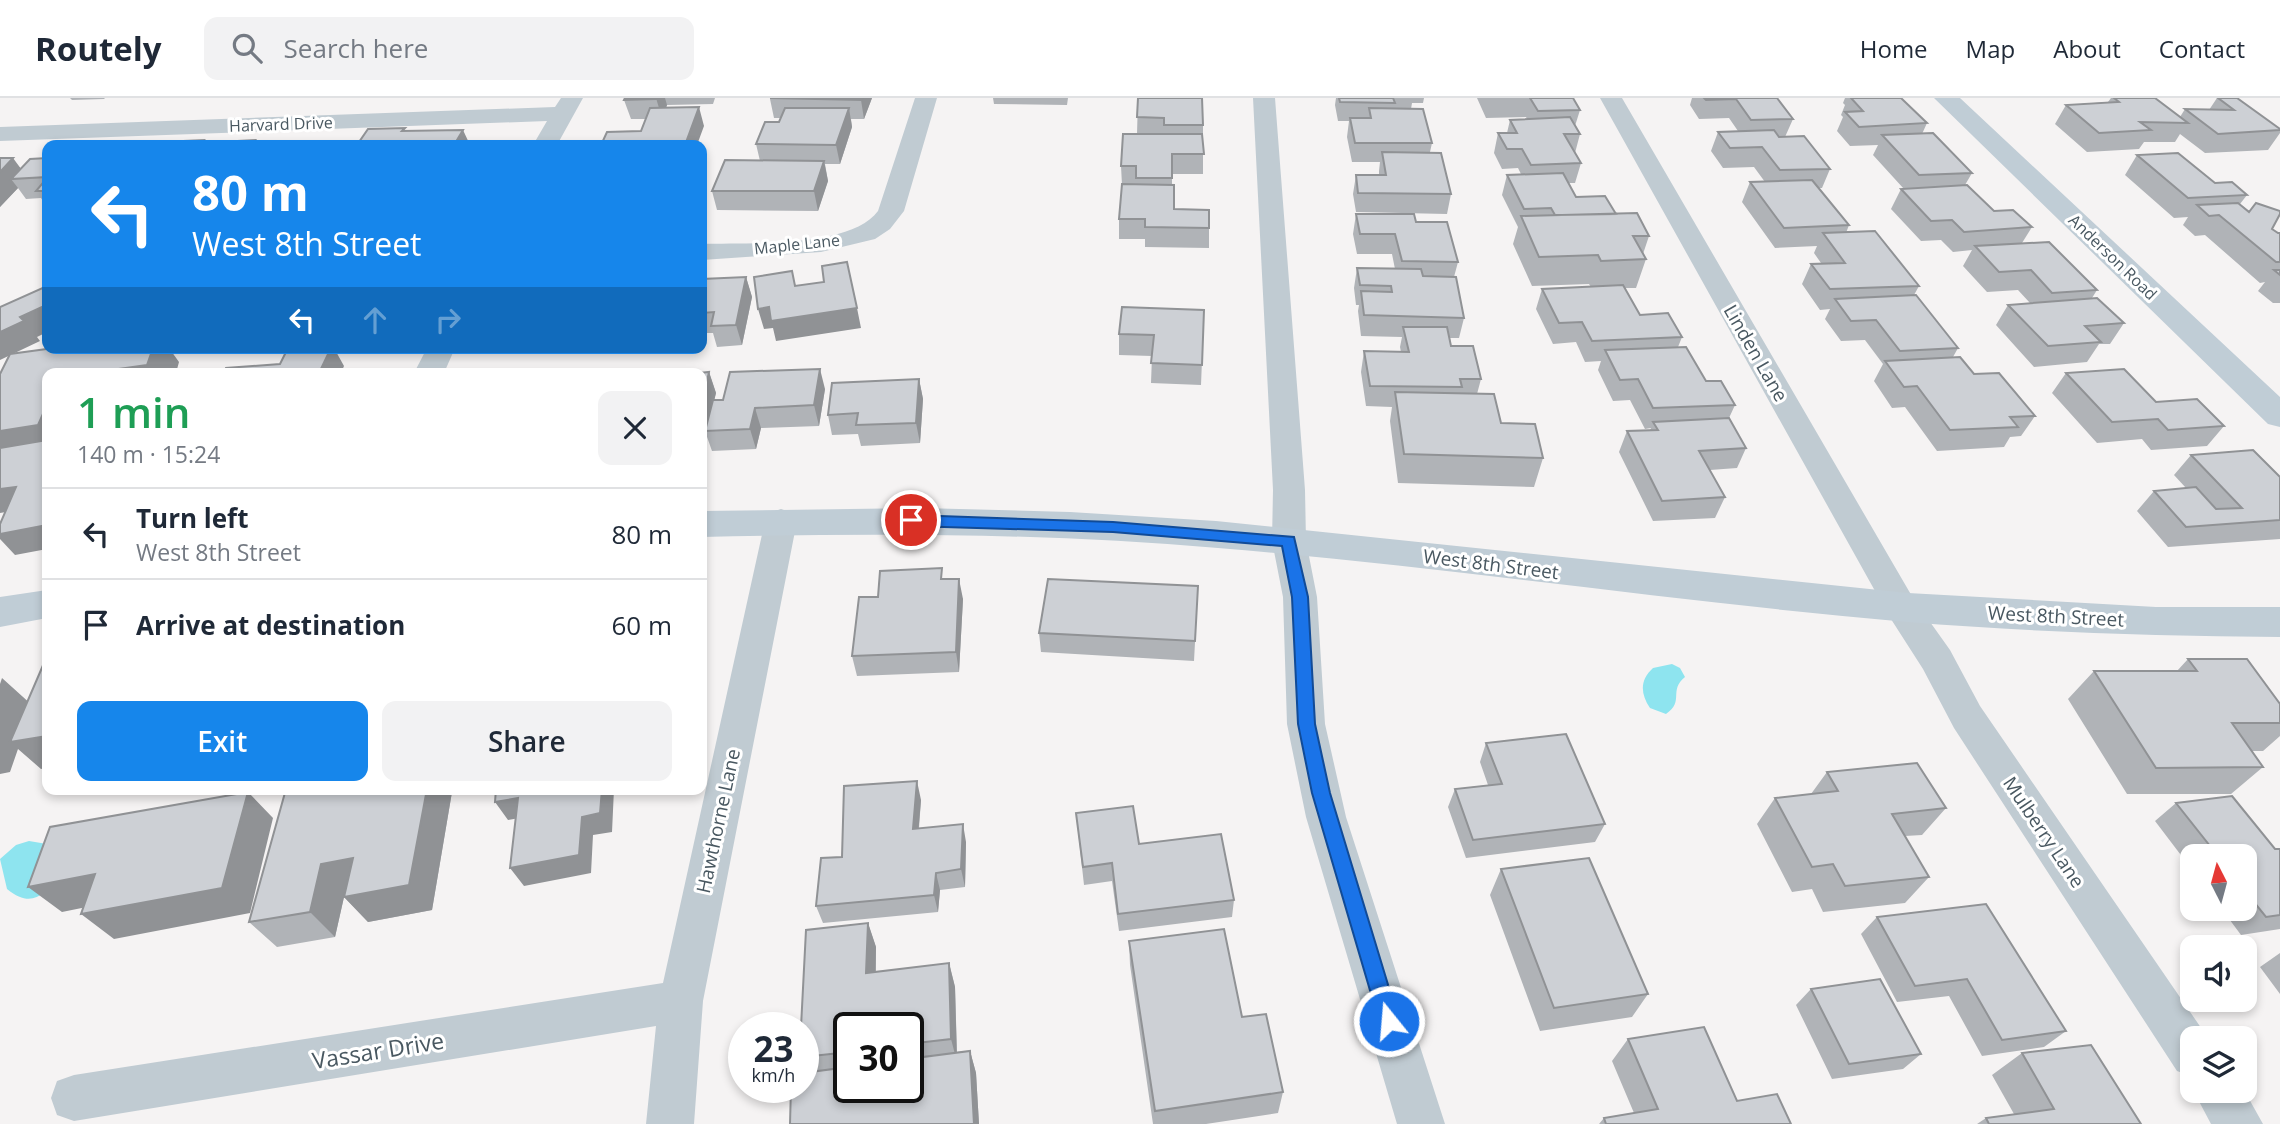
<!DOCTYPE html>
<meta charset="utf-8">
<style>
:root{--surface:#fff;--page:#f2f2f3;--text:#1f2937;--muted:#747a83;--line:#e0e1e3;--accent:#1686eb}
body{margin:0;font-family:"Open Sans",sans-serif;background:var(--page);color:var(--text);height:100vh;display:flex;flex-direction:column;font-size:26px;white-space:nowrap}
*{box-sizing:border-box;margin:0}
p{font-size:23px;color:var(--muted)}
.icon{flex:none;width:38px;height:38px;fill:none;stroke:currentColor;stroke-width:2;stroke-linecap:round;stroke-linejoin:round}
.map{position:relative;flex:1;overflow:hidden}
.side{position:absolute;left:42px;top:270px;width:665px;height:427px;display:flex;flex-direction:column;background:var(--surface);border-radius:14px;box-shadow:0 4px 10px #0003}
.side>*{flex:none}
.top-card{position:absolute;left:42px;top:42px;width:665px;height:214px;border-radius:14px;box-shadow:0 4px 10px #0003;background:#1686eb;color:#fff;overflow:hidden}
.needle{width:46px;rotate:354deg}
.fabs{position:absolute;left:2180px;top:746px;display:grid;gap:14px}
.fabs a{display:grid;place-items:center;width:77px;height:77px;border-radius:14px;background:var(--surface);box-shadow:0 4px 10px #0003;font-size:35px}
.speed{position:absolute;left:728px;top:914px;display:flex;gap:14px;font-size:35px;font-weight:700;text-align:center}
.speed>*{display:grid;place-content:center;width:91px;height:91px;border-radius:50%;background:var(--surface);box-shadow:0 4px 10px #0003;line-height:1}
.speed small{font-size:18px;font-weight:400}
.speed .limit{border:4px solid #111;border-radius:10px;background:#fff;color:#111}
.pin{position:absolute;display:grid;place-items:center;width:60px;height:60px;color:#fff;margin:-30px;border:4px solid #fff;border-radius:50%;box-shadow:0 2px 7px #0007}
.me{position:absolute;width:77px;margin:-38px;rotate:343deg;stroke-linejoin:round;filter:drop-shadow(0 0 5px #0008)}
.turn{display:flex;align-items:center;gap:24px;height:147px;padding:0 35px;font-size:32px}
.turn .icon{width:91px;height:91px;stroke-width:2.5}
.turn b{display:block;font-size:49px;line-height:60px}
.lanes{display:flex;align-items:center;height:66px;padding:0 35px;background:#0003;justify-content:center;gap:35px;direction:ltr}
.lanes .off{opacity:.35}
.round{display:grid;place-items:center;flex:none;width:74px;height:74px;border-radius:14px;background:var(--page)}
.summary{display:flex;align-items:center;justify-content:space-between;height:119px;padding:0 35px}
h1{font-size:42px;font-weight:600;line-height:52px;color:#1e9e55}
.action{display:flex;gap:14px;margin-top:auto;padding:14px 35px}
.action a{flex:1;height:80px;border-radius:14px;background:var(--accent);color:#fff;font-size:28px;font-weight:600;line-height:80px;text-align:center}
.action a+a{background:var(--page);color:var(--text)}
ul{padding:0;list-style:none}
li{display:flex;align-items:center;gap:21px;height:91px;padding:0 35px;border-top:2px solid var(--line)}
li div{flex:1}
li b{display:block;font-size:26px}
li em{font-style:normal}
header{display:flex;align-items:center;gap:42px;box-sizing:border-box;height:98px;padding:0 35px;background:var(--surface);border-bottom:2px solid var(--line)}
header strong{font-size:33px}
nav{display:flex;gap:38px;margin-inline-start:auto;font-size:24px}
.search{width:490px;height:63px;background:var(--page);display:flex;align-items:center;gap:18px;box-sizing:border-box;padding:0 24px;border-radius:14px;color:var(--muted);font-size:26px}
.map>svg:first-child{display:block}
</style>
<header>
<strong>Routely</strong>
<div class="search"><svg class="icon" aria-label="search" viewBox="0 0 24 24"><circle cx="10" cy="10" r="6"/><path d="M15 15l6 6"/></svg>Search here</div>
<nav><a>Home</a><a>Map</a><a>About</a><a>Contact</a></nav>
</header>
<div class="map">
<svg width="2280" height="1026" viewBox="0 0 2280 1026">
<rect width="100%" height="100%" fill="#f5f3f3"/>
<path fill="#8ee4ef" d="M1672,566L1680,570L1685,579C1668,593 1685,603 1666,616L1650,610C1640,595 1640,582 1653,570Z
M29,743L47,746L61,779C42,797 32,811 7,791L0,761L16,747Z"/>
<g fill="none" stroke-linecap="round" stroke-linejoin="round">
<path fill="#c0cbd2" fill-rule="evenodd" d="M561,0H583L557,47H533L547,23L0,43V29L555,9Z
M915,0H937L904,113L890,131L875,141L821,154L702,162V146C747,144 850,151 878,113Z
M1253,0H1275L1305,392L1306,443L1317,499L1325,626L1346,719L1445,1026H1397L1306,719L1287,626L1283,499L1272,443L1273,392Z
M1600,0H1622L1913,500L1950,552L1980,608L2208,940H2193V979L2177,973L1954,630L1923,571L1889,518Z
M427,250H455L444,275H414Z
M781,411L793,415L797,423L703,903L694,1026H646L656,928L74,1023L57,1017L51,1000L57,983L74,977L663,885L765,423L769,415Z
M2193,992H2244L2263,1026H2211Z"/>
<path fill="#c0cdd6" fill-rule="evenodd" d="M1934,0H1960L2280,299V329L2268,326Z
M922,410L1070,414L1216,423L1908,495L2156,509H2280V539C2155,538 2031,534 1907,524C1677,504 1448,469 1218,450C1046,435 874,435 702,439V413Z
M47,492V520L0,529V499Z"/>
</g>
<path fill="#b0b3b7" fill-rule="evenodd" d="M70,0H105L104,1L72,2Z
M625,0H715L713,6L667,7L666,10L704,28L641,33L646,21H631L624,2Z
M872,0L864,21H851L852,29L840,66H825L828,83L818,113L717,112L712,93L760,63L756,46L779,24L781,20H774L770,1Z
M993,0H1068L1067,7L994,6Z
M1138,0L1203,27V76H1172V87L1174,111L1209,130V150L1145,149V141H1119V121L1122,87L1121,68L1137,36Z
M1336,0H1424L1423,5H1412L1411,11L1432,45L1430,54L1451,96L1447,116L1356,114L1353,96L1356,77H1379V73L1380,64H1352L1347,39L1349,23H1338L1335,7Z
M1477,0H1573L1580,12L1575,28L1580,36L1575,55L1581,65L1575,85H1568L1576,99L1616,116L1649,138L1643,156L1646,161L1636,190H1625L1640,217L1682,239L1678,249L1706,283L1735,307L1729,320L1746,350L1737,370L1710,372L1725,399L1715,420L1653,423L1619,354L1627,333L1650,332L1651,330L1645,331L1630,302L1613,303L1598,272L1601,263L1585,264L1576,244L1553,246L1536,211L1542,191L1591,189L1589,186L1532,188L1513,146L1518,129L1502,97L1507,77L1521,76L1518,70L1502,71L1494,55L1498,35H1507L1510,22L1527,21L1526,19L1486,20Z
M1673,0H1777L1793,21L1785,39L1830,71L1822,90H1819L1849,127L1846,135L1919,188L1914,197L1958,250L1953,259L1974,276L2035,318L2021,338L2010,339L2004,349L1937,353L1905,309L1892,310L1874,283L1883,266L1865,242L1841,243L1825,221L1830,211L1820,212L1802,186L1811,166L1821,165L1814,155L1817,148L1775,150L1742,104L1750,84H1765L1754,69L1723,70L1711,53L1718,34L1738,33L1729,20L1699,21L1690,7L1692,0Z
M1845,0H1901L1927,25L1922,36L1972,75L1965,87L1994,113L2032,129L2022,145L2097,192L2092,200L2124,225L2110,246H2099L2087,264L2034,269L1996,227L2008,207L2030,205L2018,192L1987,194L1963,168L1972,152L1953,154L1941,142L1921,143L1891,111L1901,91H1904L1873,57L1878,47L1850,48L1837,33L1843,19L1841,17L1845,7L1843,5Z
M2111,0H2155L2180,19L2185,11L2209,12L2217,0L2280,31V35L2268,52L2205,55L2180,36L2175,44H2144L2139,51L2087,54L2055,26L2066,7L2108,4Z
M2137,57L2247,97L2240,106L2278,135H2280V205H2273L2258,193L2265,184L2260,185L2205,137L2195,138L2183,127L2188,119L2174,120L2125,77Z
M0,60L21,70L47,60V109L41,100L26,101L18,90L0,109Z
M1356,116L1416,124L1458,164L1454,179L1464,220L1459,240H1450L1451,248L1481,281L1477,296L1501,325L1543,360L1534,389L1398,385L1390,323L1392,309L1366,308L1361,274L1364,253L1401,254L1400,249L1402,239L1361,238L1358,213L1359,207H1356L1354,190L1357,170L1395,171L1392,156H1357L1353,136Z
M746,179L752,199L742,247L717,249L713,235H702V181Z
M1204,212L1201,287L1151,285L1152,258L1119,257V236Z
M709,274L716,295L714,302L825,291L819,328L761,330L756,351L712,353L706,336L703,352L702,353V275Z
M2066,275L2156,304L2224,328L2207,348L2151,352L2142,341L2097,345L2052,295Z
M919,281L923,301L920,345L861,348L858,336L832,337L828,317Z
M2191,357L2280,379V441L2168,449L2137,413L2154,393L2186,390L2174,377Z
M944,481L963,501L959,574L857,578L852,558L878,499Z
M1198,488L1194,563L1041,554L1039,535Z
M2188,561L2280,606V638L2263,653H2251L2263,669L2231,696H2127L2068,601L2094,573H2177Z
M1486,645L1605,726L1595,744L1466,760L1448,709L1455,691L1488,687L1480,664Z
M1827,674L1946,710L1922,737L1905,738L1929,779L1905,805L1823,814L1812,791L1792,794L1757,726L1775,700L1811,696Z
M286,691H450L452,694L432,812L368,824L344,799L335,839L277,849L249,824Z
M921,702L919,730L966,744L965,789L940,792L938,814L823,825L816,808L842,759Z
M2176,705L2275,751H2280V831L2241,837L2221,810H2245V758H2193V773L2155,723Z
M1076,715L1139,746L1234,802L1232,819L1119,833L1112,783L1084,787Z
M1501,771L1648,896L1632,919L1540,933L1490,797Z
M1877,819L2066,933L2044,949L1982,958L1949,898L1897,904L1861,836Z
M868,825L876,849V874L949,865L955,889L957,954L970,953L976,975L979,1026H790L791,989H803V975H807L803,967V929H801L806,832ZM849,929H908V989H849Z
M1129,843L1242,919L1283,994L1278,1015L1206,1026H1153L1130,867Z
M2280,855V896L2260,869Z
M1811,891L1921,956L1903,971L1832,981L1796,907Z
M1628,941L1737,1003L1791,1026H1599L1604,1020L1634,1015L1612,963Z
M2022,955L2141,1026H1977L1986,1020L2014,1016L1992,977Z"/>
<path fill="#909295" d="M656,0H665L667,7L662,20Z
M862,0H872L864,21L861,2Z
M699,9L704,28L697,47H685Z
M849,10L852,29L840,66L836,47Z
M463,32L470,47H454Z
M13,60L27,79L11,81L18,90L0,109V74Z
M824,63L828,83L818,113L814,93Z
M746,179L752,199L742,247L736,227Z
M42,209L47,217V234L37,239L40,243L0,262V234L20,219Z
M769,209L857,210L861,230L776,243L773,230L764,231L758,211Z
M153,250H169L179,264L176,275H90Z
M331,250H334L344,268L341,275H319Z
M820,271L825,291L819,328L814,307Z
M709,274L716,295L707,333H705L706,336L703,352L702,350V306Z
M919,281L923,301L920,345L916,325Z
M47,307V358L0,365V333Z
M755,310L761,330L756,351L750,331Z
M16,389L35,409L0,415V391Z
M47,427V451L15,457L0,441V436Z
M959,481L963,501L959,574L956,554Z
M2,580L33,608L47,638V670L41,671L18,651L10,674L0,676V586Z
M917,683L921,702L917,749L913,731Z
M427,691H450L452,694L432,812L368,824L344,799L335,839L310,814L321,766Z
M602,691H614L612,734L593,737L591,775L524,788L510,770L582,719Z
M248,694L273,720L250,815L114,841L81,816Z
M518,700L531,718L508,722L495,704Z
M963,726L966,744L965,789L961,771Z
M936,775L940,792L938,814L934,797Z
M95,776L126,801L62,814L28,789Z
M868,825L876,849L875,898L866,875Z
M949,865L955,889L957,964L951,941Z
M970,953L976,975L979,1026H974Z"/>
<path fill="#cdd0d5" stroke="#909295" stroke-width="2" d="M625,0H656V1L624,2Z
M770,0H862L861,2Z
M1138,0H1202L1203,27H1164V20L1137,19Z
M1339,0H1393L1395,5L1340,4Z
M1530,0H1573L1580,12L1538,13Z
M1704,0H1777L1793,21L1751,22L1736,1L1706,2Z
M1851,0H1901L1927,25L1859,29L1845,14L1863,13Z
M2114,0H2155L2188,25L2140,24L2151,32L2099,35L2066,7L2119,4Z
M2218,0H2237L2280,31V32L2218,36L2185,11L2234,12Z
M699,9L685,47H601L607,34L641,33L650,10Z
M785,10H849L836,47L756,46L765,24H779Z
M1369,10L1423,11L1432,45H1355L1350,20H1371Z
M1570,19L1580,36H1564L1581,65L1531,67L1522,51H1507L1498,35H1517L1510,22Z
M405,30L402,33L463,32L454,47H357L368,31Z
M1774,32L1779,39L1804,38L1830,71L1780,72L1762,49L1730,50L1718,34Z
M1933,35L1972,75L1919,77L1882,37Z
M1123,36H1202L1204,56H1172V80H1136V68H1121Z
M204,42L201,47H136L138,45Z
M255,42L251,47H216L219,44Z
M1382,54L1441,55L1451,96L1358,95L1356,77H1386Z
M2178,55L2215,85L2232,84L2247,97L2188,100L2137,57Z
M0,60H13L0,74Z
M47,60V79L11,81L30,61Z
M725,62L824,63L814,93H712Z
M1563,75L1576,99L1605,98L1616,116L1555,117L1551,110L1524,111L1507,77Z
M47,80V93H36Z
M1812,82L1849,127L1784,130L1750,84Z
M1122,86L1174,87V111L1209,112V130L1145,129V121H1119Z
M1967,87L1994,113L2013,112L2032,129L1964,134L1952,122L1931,123L1901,91Z
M2238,105L2249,114L2256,105L2280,113V116L2272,131L2278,135H2280V164H2276L2219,117L2209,118L2197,107Z
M1637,115L1649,138H1633L1646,161L1601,163L1598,157L1539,159L1521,118Z
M1356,116H1414L1416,124H1447L1458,164L1402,163L1395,136H1360Z
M1875,133L1919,188L1830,191L1811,166L1845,165L1823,135Z
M2049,144L2097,192L2052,195L2031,172L1999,174L1975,148Z
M847,164L857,210L771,223L769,209L758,211L754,179L792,173L795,188L824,184L822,168Z
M1357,170L1421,171L1423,178L1456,179L1464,220L1364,217L1361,193L1392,194L1391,188L1360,187Z
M2274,172H2280V177Z
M746,179L736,227L711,228L714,214L702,215V181Z
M1623,187L1640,217L1668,215L1682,239L1592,243L1582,224L1559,225L1542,191Z
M47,188V214L42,209L20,219L24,223L0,234V209Z
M1916,197L1958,250L1900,253L1876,222L1851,223L1835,201Z
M2097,200L2124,225L2085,228L2101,244L2048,248L2008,207Z
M1122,209L1204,212L1202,267L1151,265L1154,237L1119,236Z
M1403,229H1447L1451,248H1473L1481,281H1460L1462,289L1370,288L1364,253L1409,254Z
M1686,249L1706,283H1721L1735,307L1653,310L1638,281L1620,282L1605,252Z
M54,250H153L147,267L90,275H47V307L38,327L0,333V276L10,256Z
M288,250H331L319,275H224L226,270L280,266Z
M1960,259L1974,276L1999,275L2035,318L2010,319L2018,329L1950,332L1917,288L1904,289L1885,263Z
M820,271L814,307L755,310L750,331L705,333L713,302H723L730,274Z
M2124,271L2156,304L2197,301L2224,328L2168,332L2158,321L2112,324L2066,275Z
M543,272L542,275H506Z
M709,274L702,306V275H699Z
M919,281L916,325L856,327L858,315L828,317L832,285Z
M1395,294L1494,296L1501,325L1535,326L1543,360L1404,356Z
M1729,320L1746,350L1699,353L1725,399L1662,403L1627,333L1658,332L1653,324Z
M47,342V427L0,436V426L16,389L0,391V350Z
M2253,352L2280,379V422L2186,429L2154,393L2196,389L2216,411L2242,410L2191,357Z
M942,470L941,481H959L956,554L852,558L859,499H878L880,473Z
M1048,481L1198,488L1195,543L1039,535Z
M47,558V638L10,644Z
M2188,561H2247L2280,606V625H2232L2263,669L2156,670L2094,573H2197Z
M1566,636L1605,726L1473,742L1455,691L1502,686L1486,645Z
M1917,665L1946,710L1892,716L1929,779L1845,788L1833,766L1812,769L1775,700L1838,693L1827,674Z
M917,683L913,731L963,726L961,771L936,775L934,797L816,808L821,760L842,759L844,688Z
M286,691H427L409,787L344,799L353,760L321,766L310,814L249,824Z
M496,691H602L600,715L582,719L579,757L510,770L518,700L495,704Z
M248,694L222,790L81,816L95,776L28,789L50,729Z
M2232,698L2275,751H2280V817L2266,819L2245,793V758H2218L2176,705Z
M1133,708L1139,746L1221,736L1234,802L1118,816L1112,765L1083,769L1076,715Z
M1589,760L1648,896L1554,910L1501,771Z
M1986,806L2066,933L2002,942L1967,881L1915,888L1877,819Z
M868,825L866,875L949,865L951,941L908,946V929H849V954L803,959V929H801L806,832Z
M1224,831L1242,919L1266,916L1283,994L1155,1013L1129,843Z
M1880,881L1921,956L1849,966L1811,891Z
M1704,929L1737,1003L1777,996L1791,1026H1606L1604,1020L1658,1011L1628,941Z
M2091,947L2141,1026H1989L1986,1020L2054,1011L2022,955Z
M970,953L974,1026H790L791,989H803V975L849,969V989H908V961Z"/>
<path fill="#1a73e8" stroke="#114b97" stroke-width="2" d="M911,417L1113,424L1294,439L1308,499L1315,626L1330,695L1399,923L1396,930L1389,933L1382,930L1379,923L1312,695L1298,626L1292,499L1282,448L1113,434L911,428L903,422Z"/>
<g text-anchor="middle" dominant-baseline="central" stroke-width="6" stroke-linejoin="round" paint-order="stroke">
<g font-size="16" fill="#495861" stroke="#fff">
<text transform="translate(281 26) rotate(-2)">Harvard Drive</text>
<text transform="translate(797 146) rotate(-6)">Maple Lane</text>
<text transform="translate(2113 159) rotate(44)">Anderson Road</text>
</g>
<g font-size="19" fill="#495861" stroke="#fff">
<text transform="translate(1756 255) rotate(60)">Linden Lane</text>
<text transform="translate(1491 466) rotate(7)">West 8th Street</text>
<text transform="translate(2056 518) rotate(3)">West 8th Street</text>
<text transform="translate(718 723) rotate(-78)">Hawthorne Lane</text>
<text transform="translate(2044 734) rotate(56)">Mulberry Lane</text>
</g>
<g font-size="23" fill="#495861" stroke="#fff">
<text transform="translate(378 952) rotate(-9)">Vassar Drive</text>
</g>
</g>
</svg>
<div class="fabs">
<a><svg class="needle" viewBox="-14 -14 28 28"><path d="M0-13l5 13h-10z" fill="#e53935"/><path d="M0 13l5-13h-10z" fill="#747a83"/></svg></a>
<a><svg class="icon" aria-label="sound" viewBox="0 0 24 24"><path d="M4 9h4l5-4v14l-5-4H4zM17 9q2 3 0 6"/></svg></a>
<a><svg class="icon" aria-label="layers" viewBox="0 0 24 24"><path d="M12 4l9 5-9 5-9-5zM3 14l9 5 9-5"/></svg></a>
</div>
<div class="speed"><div>23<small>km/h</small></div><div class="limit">30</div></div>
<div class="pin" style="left:911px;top:422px;background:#d93025"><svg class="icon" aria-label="arrive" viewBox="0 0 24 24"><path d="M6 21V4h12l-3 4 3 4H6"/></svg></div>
<svg class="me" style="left:1389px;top:923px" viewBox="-20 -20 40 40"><circle r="17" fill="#1a73e8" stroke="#fff" stroke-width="3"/><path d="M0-11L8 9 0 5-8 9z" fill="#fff"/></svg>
<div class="top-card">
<div class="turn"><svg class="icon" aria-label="left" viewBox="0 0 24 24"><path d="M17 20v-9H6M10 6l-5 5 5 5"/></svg><div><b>80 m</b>West 8th Street</div></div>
<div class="lanes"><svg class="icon" aria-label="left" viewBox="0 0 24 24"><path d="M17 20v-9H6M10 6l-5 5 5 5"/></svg><svg class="icon off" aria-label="ahead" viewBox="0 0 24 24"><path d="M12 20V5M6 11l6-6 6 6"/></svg><svg class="icon off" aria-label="right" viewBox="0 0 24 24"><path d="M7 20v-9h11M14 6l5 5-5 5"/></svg></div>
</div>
<section class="side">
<div class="summary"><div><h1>1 min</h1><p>140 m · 15:24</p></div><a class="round"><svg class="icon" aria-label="close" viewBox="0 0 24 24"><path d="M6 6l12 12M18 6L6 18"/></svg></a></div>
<ul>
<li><svg class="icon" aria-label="left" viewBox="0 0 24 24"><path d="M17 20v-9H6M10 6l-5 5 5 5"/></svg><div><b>Turn left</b><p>West 8th Street</p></div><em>80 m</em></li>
<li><svg class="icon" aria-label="arrive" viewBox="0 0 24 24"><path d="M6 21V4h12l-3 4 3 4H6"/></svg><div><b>Arrive at destination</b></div><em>60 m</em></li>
</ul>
<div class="action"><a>Exit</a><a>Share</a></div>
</section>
</div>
